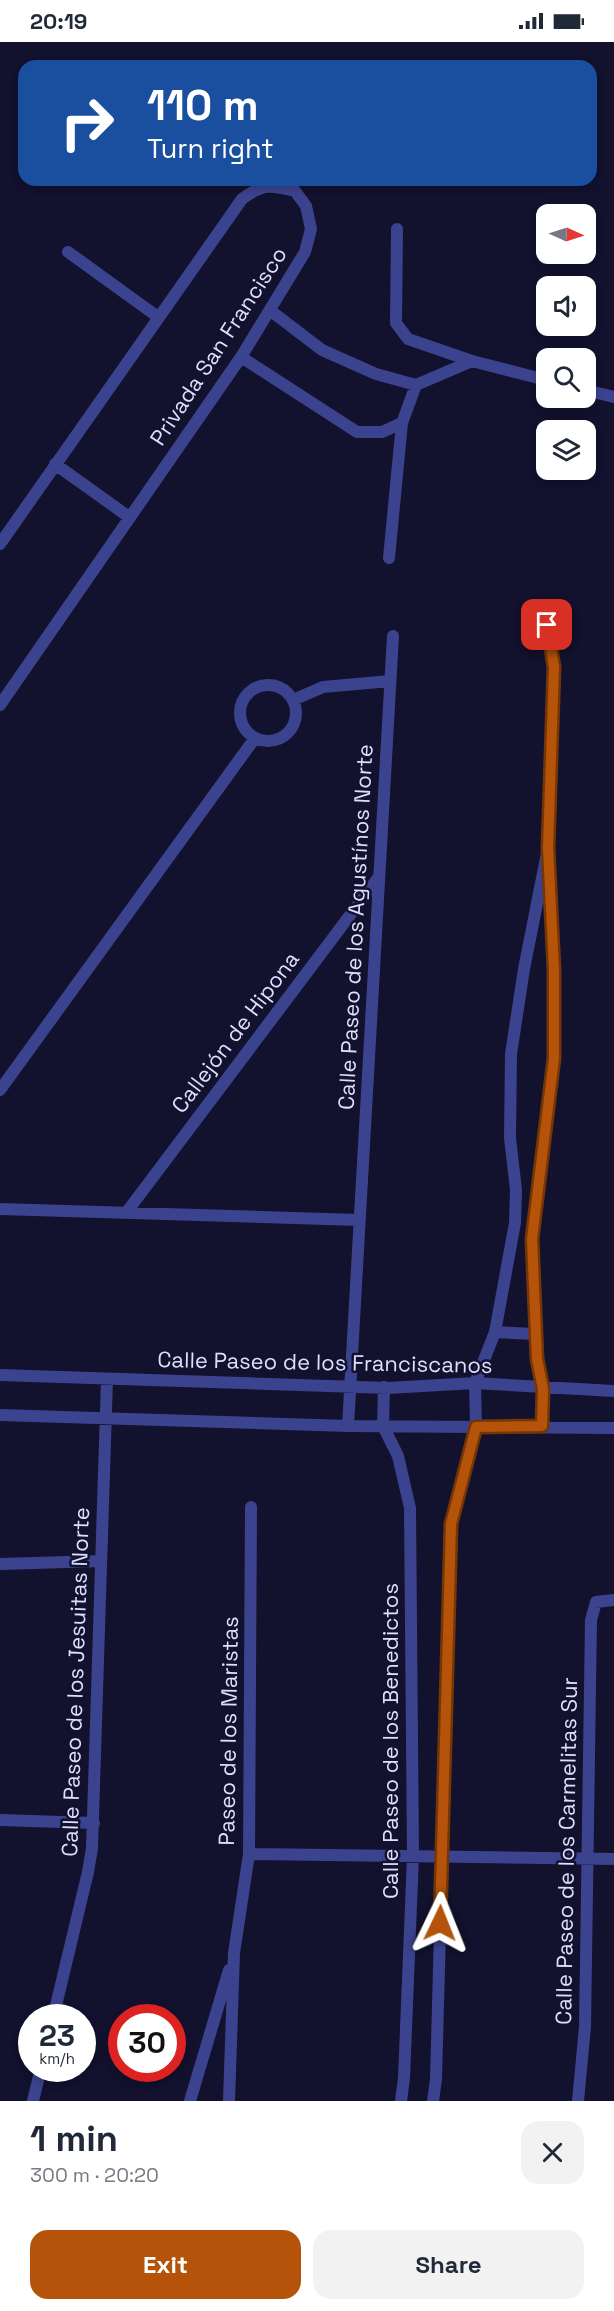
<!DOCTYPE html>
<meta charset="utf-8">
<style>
:root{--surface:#fff;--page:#f2f2f3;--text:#1f2937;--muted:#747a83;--accent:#b45309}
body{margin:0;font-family:"Space Grotesk",sans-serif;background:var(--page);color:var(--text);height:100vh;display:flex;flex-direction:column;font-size:22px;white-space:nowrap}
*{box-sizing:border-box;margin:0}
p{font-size:20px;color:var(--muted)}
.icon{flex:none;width:33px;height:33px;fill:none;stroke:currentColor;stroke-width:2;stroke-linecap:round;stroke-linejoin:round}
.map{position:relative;height:2059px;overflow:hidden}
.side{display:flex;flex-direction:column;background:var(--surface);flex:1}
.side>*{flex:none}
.banner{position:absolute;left:18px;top:18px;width:579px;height:126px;border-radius:18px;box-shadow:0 3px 9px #0003;background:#1a4fa0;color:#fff;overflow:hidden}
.needle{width:39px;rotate:93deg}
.buttons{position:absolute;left:536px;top:162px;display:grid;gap:12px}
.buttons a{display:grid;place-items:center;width:60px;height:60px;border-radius:12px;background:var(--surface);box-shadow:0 3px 9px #0003;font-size:30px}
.speed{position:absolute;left:18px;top:1962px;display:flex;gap:12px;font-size:30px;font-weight:700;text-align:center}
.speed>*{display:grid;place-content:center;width:78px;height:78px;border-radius:50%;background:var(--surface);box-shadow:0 3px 9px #0003;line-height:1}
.speed small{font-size:15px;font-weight:400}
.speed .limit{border:9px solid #d22;background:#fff;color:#111}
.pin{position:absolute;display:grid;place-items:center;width:51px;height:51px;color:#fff;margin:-26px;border-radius:12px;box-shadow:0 3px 9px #0006}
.me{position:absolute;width:66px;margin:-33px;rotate:2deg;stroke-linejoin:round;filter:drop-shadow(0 0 4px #0008)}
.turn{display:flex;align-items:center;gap:21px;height:126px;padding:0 30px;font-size:27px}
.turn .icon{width:78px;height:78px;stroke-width:2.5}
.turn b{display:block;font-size:42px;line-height:51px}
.round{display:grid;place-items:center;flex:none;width:63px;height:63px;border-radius:18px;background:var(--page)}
.summary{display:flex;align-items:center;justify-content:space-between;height:102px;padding:0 30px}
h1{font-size:36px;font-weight:700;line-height:45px}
.cta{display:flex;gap:12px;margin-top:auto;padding:12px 30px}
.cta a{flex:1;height:69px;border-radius:18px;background:var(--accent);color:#fff;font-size:24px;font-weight:700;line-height:69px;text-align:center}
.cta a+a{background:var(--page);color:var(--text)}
.status{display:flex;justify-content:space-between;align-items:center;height:42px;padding:0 30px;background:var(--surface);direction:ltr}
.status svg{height:16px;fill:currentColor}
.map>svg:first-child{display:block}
</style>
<div class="status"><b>20:19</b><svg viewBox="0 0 49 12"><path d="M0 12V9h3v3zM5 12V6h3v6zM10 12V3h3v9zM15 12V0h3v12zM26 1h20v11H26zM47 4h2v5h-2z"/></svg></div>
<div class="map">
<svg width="614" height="2059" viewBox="0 0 614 2059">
<rect width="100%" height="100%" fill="#12112e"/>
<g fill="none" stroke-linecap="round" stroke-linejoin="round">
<path stroke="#3b438e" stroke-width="12" d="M397,187L396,281L408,297L472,319
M68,210L158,275"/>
<path stroke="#3b438e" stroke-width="12" d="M271,269L322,308L376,332L416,343
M241,315L357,390H382L402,381
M585,348L614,355
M55,422L129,475
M0,502L242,157C263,141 271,143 295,149L306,164L311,187L305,210L241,315L0,663
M389,516L402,381L416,343L472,319L546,338
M240 671a28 28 0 1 1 56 0a28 28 0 1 1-56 0Z
M293,658L323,645L390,639
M0,1048L255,696
M0,1167L359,1178
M126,1171L378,836
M495,1290L535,1292
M0,1333L388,1346L475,1341L614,1349
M384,1345L383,1384L398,1414L410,1466L413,1814L404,2036L401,2059
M0,1373L348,1384L614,1386
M348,1384L393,594
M542,1385L543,1347L537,1317L532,1197L554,1015L553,928L548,806L554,625L547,583
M0,1522L101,1519
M0,1778L94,1781
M249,1812L614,1817
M53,1976L88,1830L92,1806L107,1337
M33,2059L41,2026
M190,2059L229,1928
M229,2059L234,1911L249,1812L251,1465
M433,2059L436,2037L451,1482L476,1385L475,1341L495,1290L515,1181L516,1148L510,1096L511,1012L524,927L548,806
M578,2059L585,1985L591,1578L596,1560L614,1558"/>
</g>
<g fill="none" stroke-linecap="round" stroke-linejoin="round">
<defs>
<path id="route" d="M440,1881L451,1482L476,1385L542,1384L543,1347L537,1317L532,1197L554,1016V928L548,806L554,625L547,583"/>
</defs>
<use href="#route" stroke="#753606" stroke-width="15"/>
<use href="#route" stroke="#b45309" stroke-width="10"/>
</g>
<g text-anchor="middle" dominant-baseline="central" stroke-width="5" stroke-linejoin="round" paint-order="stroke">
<g font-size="22" fill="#dedeff" stroke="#12112e">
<text transform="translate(218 304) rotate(-57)">Privada San Francisco</text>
<text transform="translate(355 885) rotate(-87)">Calle Paseo de los Agustínos Norte</text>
<text transform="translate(235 990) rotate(-53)">Callejón de Hipona</text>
<text transform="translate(325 1320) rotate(1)">Calle Paseo de los Franciscanos</text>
<text transform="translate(75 1640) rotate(-88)">Calle Paseo de los Jesuitas Norte</text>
<text transform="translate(228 1689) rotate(-89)">Paseo de los Maristas</text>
<text transform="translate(390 1699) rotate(-90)">Calle Paseo de los Benedictos</text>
<text transform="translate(566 1809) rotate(-89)">Calle Paseo de los Carmelitas Sur</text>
</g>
</g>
</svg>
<div class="buttons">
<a><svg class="needle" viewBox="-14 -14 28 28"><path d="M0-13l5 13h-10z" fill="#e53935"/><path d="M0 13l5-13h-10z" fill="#747a83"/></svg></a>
<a><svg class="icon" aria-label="sound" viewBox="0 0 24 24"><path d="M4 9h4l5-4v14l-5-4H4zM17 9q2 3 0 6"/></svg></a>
<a><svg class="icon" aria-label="search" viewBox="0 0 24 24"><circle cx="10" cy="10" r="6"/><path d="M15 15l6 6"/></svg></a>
<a><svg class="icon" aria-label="layers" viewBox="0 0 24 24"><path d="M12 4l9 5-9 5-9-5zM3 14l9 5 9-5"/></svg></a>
</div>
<div class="speed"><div>23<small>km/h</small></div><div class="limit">30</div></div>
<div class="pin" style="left:547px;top:583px;background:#d93025"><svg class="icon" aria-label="arrive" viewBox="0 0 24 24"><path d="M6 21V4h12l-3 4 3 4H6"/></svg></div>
<svg class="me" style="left:440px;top:1881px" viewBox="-20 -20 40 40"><path d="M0-17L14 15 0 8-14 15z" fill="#b45309" stroke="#fff" stroke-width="4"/></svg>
<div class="banner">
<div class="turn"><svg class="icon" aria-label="right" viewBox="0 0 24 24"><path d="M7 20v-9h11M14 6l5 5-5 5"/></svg><div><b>110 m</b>Turn right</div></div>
</div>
</div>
<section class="side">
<div class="summary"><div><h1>1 min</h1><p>300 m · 20:20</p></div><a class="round"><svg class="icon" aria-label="close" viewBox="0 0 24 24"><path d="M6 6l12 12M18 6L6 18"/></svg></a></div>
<div class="cta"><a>Exit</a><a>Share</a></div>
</section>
